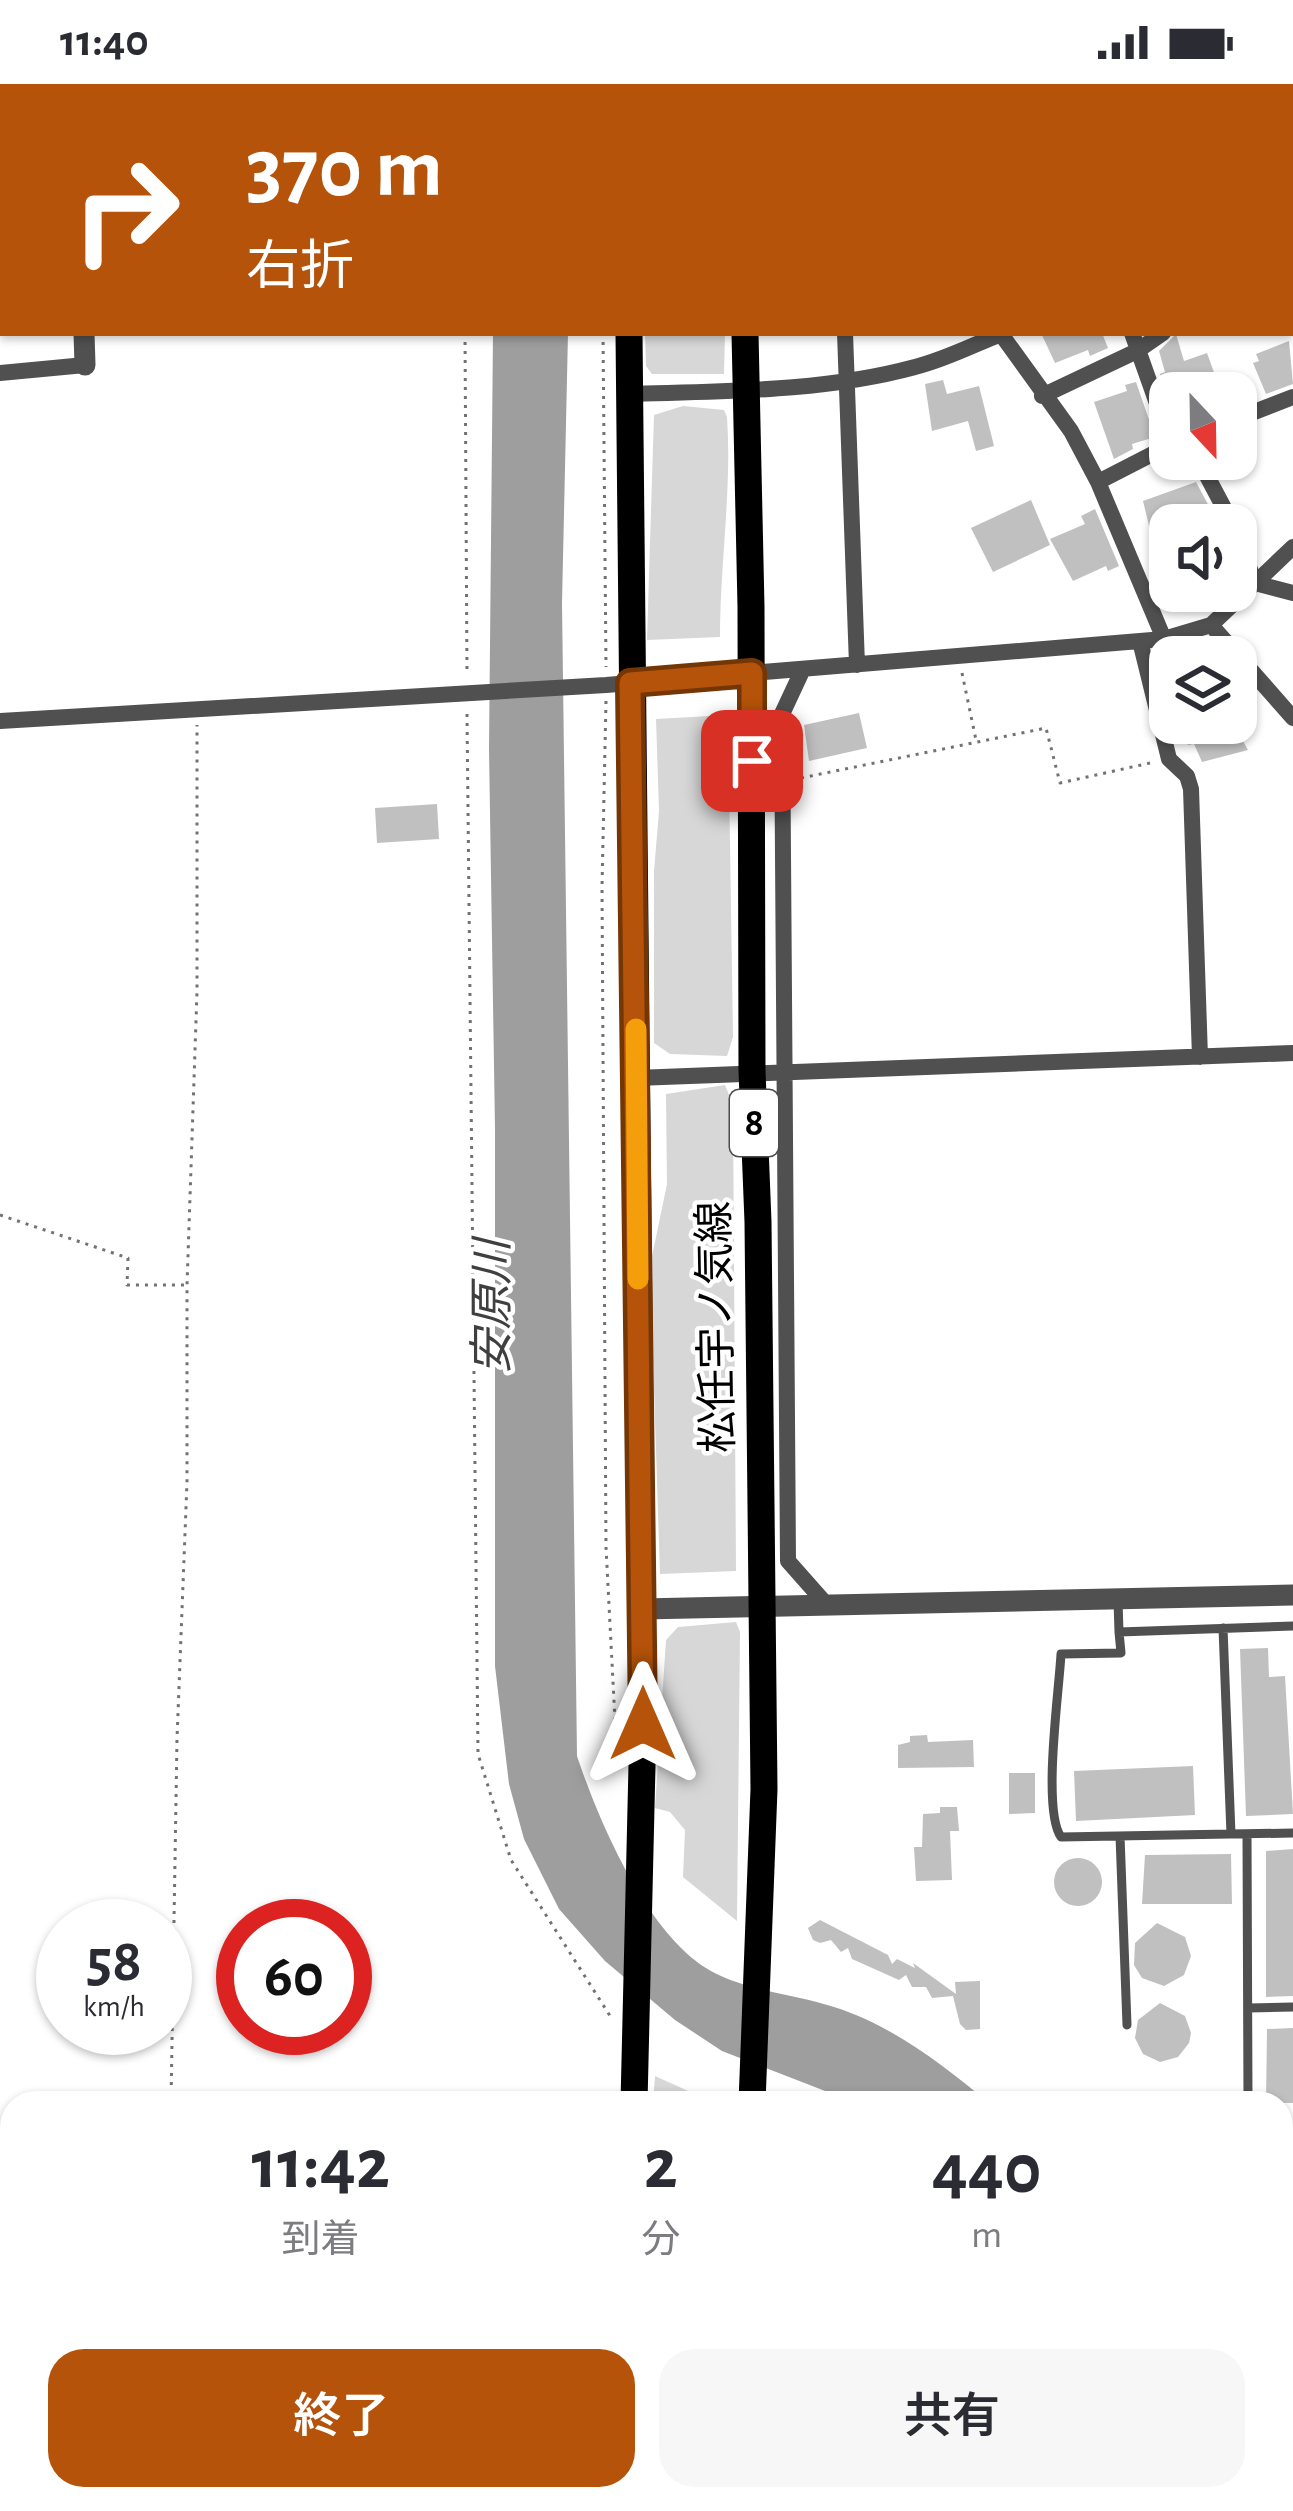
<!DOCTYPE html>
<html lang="ja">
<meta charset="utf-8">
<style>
:root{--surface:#fff;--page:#f7f7f7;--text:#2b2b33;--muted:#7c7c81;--accent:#b45309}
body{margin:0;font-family:"Alegreya Sans","Noto Sans JP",sans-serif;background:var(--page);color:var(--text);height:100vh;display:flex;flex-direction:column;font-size:45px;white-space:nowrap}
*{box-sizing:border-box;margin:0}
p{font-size:39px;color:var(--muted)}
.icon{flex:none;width:66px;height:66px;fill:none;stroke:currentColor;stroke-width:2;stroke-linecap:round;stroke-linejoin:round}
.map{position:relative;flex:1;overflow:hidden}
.side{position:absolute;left:0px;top:2007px;width:1293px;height:420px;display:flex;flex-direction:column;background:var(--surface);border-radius:36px 36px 0 0;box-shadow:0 3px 9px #0004}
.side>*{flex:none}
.hud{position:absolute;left:0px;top:0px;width:1293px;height:252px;box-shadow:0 3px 9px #0004;background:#b45309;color:#fff;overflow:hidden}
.needle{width:78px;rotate:158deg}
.tools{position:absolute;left:1149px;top:288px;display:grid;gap:24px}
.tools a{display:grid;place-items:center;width:108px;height:108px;border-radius:24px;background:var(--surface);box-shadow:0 3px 9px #0004;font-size:60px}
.speed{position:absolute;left:36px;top:1815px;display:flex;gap:24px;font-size:60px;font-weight:700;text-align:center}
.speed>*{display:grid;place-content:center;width:156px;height:156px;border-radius:50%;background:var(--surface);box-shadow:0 3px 9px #0004;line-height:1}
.speed small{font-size:30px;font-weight:400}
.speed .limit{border:18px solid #d22;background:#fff;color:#111}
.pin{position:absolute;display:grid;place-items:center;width:102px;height:102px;color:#fff;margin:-51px;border-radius:24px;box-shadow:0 6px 18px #0006}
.me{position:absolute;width:132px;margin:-66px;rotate:0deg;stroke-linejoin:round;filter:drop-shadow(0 0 9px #0008)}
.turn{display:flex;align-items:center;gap:42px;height:252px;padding:0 48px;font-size:54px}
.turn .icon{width:156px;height:156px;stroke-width:2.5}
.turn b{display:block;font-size:84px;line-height:102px}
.eta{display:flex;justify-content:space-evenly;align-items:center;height:204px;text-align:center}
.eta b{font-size:72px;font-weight:600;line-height:84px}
.cta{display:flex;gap:24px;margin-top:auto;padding:24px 48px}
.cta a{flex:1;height:138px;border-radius:36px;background:var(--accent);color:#fff;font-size:48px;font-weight:600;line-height:138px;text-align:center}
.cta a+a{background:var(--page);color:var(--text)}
.status{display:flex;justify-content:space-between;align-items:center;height:84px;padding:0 60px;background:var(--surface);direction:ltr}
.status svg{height:33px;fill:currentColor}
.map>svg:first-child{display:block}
</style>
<div class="status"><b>11:40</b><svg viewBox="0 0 49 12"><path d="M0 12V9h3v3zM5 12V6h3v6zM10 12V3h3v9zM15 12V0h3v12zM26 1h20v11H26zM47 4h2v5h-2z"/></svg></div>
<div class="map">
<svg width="1293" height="2427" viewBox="0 0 1293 2427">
<rect width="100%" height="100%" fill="#fff"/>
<path fill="#d7d7d7" d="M645,249H725L724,290H652L646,282Z
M683,322L724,326L727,333C732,406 720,479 720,553L647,556L654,331Z
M728,631L733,953L727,972L670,970L654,959V787L659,727L656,635Z
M725,1001L733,1020L736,1487L660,1490L650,1182L667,1100L666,1010Z
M736,1538L740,1548L737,1837L683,1793L685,1746L670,1728L655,1724L666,1556L678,1543Z
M655,1992L715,2019H653Z
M594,2415H676L673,2427H591Z"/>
<path fill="#9e9e9e" d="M493,249H568L562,519L577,1672C599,1738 648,1852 711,1887C747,1907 795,1910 834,1923C892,1941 943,1981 989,2019H856L722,1967L675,1936L605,1877L559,1825L524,1755L509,1700L495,1582V1045L489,665Z
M1281,2271L1293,2282V2381L1281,2371Z"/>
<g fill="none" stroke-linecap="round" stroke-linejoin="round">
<path stroke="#9e9e9e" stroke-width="6" d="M0,2378H12
M899,2415L900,2427"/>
</g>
<path fill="#c0c0c0" d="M1041,249H1102L1108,264L1090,272L1088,266L1055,279Z
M1176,250L1184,277L1207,269L1216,294L1168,312L1160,290L1165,288L1159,267Z
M1289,257L1293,300L1266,310L1253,279L1259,277L1256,270Z
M943,296L947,310L979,302L994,362L976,367L968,337L932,347L925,300Z
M1136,298L1155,353L1132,360L1133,365L1114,375L1094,318L1127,307L1125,301Z
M1196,398L1219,441H1170V482L1154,445L1150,446L1143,417Z
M1031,416L1050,461L993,488L971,444Z
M1095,425L1119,482L1108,487L1106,482L1073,497L1050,455L1085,440L1081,432Z
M859,629L867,664L809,677L804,641Z
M1179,639L1195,642L1233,639L1248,666L1202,678L1194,660L1188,661Z
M437,720L439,755L377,759L375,724Z
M1268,1564L1269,1593L1285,1592L1293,1730L1246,1732L1240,1565Z
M927,1651L928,1658L973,1656L974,1683L898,1684V1661L910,1658V1652Z
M1193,1682L1195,1731L1076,1737L1074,1687Z
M1009,1689H1035V1729L1009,1730Z
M940,1723H957L959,1747H950L952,1796L916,1797L914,1763H922L923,1730L940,1729Z
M1293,1765V1912L1266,1913V1767Z
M1231,1770L1232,1820H1142L1145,1771Z
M1054 1798a24 24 0 1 1 48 0a24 24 0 1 1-48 0Z
M820,1836L888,1871L892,1880L897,1875L915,1884L913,1879L956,1910L955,1898L980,1897V1945L966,1946L960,1940L953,1912L932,1914L926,1903H912L906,1891L899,1896L852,1875L848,1864L841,1868L831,1856L820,1859L813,1856L808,1844Z
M1157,1839L1185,1853L1191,1872L1184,1891L1164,1902L1142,1894L1134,1881L1135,1859Z
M1160,1919L1185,1932L1191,1949L1189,1959L1178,1973L1160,1978L1143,1970L1135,1954L1138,1936Z
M1293,1944V2019H1266L1267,1945Z"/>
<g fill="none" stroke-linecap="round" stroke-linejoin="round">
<path stroke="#727272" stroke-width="3" stroke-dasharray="3 6" stroke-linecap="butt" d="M442,0L443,3
M587,0V3
M465,249L467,590
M603,249L606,583
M962,589L976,656
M606,617L602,803L606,1463L617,1675
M467,630L478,1670L511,1776L612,1935
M801,694L1046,644L1060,699L1150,679
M0,1131L128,1174L127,1201H185
M171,2019L177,1655L187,1398V1201L197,908V641
M0,2179L12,2180
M1281,2410L1293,2421
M226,2415L227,2427"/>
<path stroke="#505050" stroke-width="9" d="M1118,1517L1119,1548L1293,1542
M1223,1544L1231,1750
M1119,1548L1121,1569L1061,1570C1059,1608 1042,1726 1061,1753L1293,1749
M1247,1750L1248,2019
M1120,1752L1127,1941
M1248,1924L1293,1923"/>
<path stroke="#505050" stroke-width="16" d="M840,0V3
M1290,219H1293
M845,249L857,581
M1132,249L1170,356
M0,289L85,281
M629,310C724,307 823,308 915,283C944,276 973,261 1001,250L1071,347L1098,398L1164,555
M1042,312L1137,267L1163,249
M1236,335L1293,313
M1198,375L1233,441
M1098,398L1170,361
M1236,448L1255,499L1293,509
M1211,541L1293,463
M1140,557L1169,675L1187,692L1191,705L1200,973
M803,585L782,630L788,1477L826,1520
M0,637L606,601L1164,555L1211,541L1293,634
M636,994L1293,969
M914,2415L915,2427
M1046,2415L1048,2427
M1179,2415L1180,2427"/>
<path stroke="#505050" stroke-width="21" d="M61,0V3
M84,249L85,281
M642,1525L1293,1511"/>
<path stroke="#000" stroke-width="27" d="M627,0V3
M740,0V3
M629,249L643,1639L634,2019
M745,249L751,523L752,987L758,1138L764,1705L752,2019
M573,2427L576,2415
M689,2427L692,2415"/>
</g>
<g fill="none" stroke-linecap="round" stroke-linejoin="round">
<defs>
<path id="route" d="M643,1640L630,599L752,589V677"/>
</defs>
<use href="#route" stroke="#753606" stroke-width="30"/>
<use href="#route" stroke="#b45309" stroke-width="21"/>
<path stroke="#f59e0b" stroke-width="21" d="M636,945L638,1195"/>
</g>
<g text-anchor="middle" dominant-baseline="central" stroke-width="9" stroke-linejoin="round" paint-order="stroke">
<rect fill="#fff" stroke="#4c4c4c" stroke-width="3" x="730" y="1006" width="48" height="66" rx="9"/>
<g font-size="39" font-weight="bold" fill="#000">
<text x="754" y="1039">8</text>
</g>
<g font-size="42" fill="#000" stroke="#fff">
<text transform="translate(717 1243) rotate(-91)">松任宇ノ気線</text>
</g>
<g font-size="45" font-style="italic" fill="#3f3f3f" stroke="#fff">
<text transform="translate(493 1223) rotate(-90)">安原川</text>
</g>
</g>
</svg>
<div class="tools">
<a><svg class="needle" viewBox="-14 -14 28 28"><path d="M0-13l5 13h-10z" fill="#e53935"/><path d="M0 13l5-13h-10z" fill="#7c7c81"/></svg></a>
<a><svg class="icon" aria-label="sound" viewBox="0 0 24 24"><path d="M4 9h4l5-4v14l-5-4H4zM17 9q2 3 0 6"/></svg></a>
<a><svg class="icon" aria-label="layers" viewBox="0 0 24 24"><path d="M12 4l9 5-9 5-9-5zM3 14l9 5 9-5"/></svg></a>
</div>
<div class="speed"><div>58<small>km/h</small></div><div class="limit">60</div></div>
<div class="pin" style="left:752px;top:677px;background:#d93025"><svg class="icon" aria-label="arrive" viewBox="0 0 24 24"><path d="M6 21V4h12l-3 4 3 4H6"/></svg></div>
<svg class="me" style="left:643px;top:1640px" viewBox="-20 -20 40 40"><path d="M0-17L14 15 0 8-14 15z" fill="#b45309" stroke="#fff" stroke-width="4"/></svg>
<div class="hud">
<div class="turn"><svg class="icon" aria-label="right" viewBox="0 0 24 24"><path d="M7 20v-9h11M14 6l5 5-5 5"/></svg><div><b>370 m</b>右折</div></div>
</div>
<section class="side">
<div class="eta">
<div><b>11:42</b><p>到着</p></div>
<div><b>2</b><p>分</p></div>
<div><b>440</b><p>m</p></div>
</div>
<div class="cta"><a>終了</a><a>共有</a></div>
</section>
</div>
